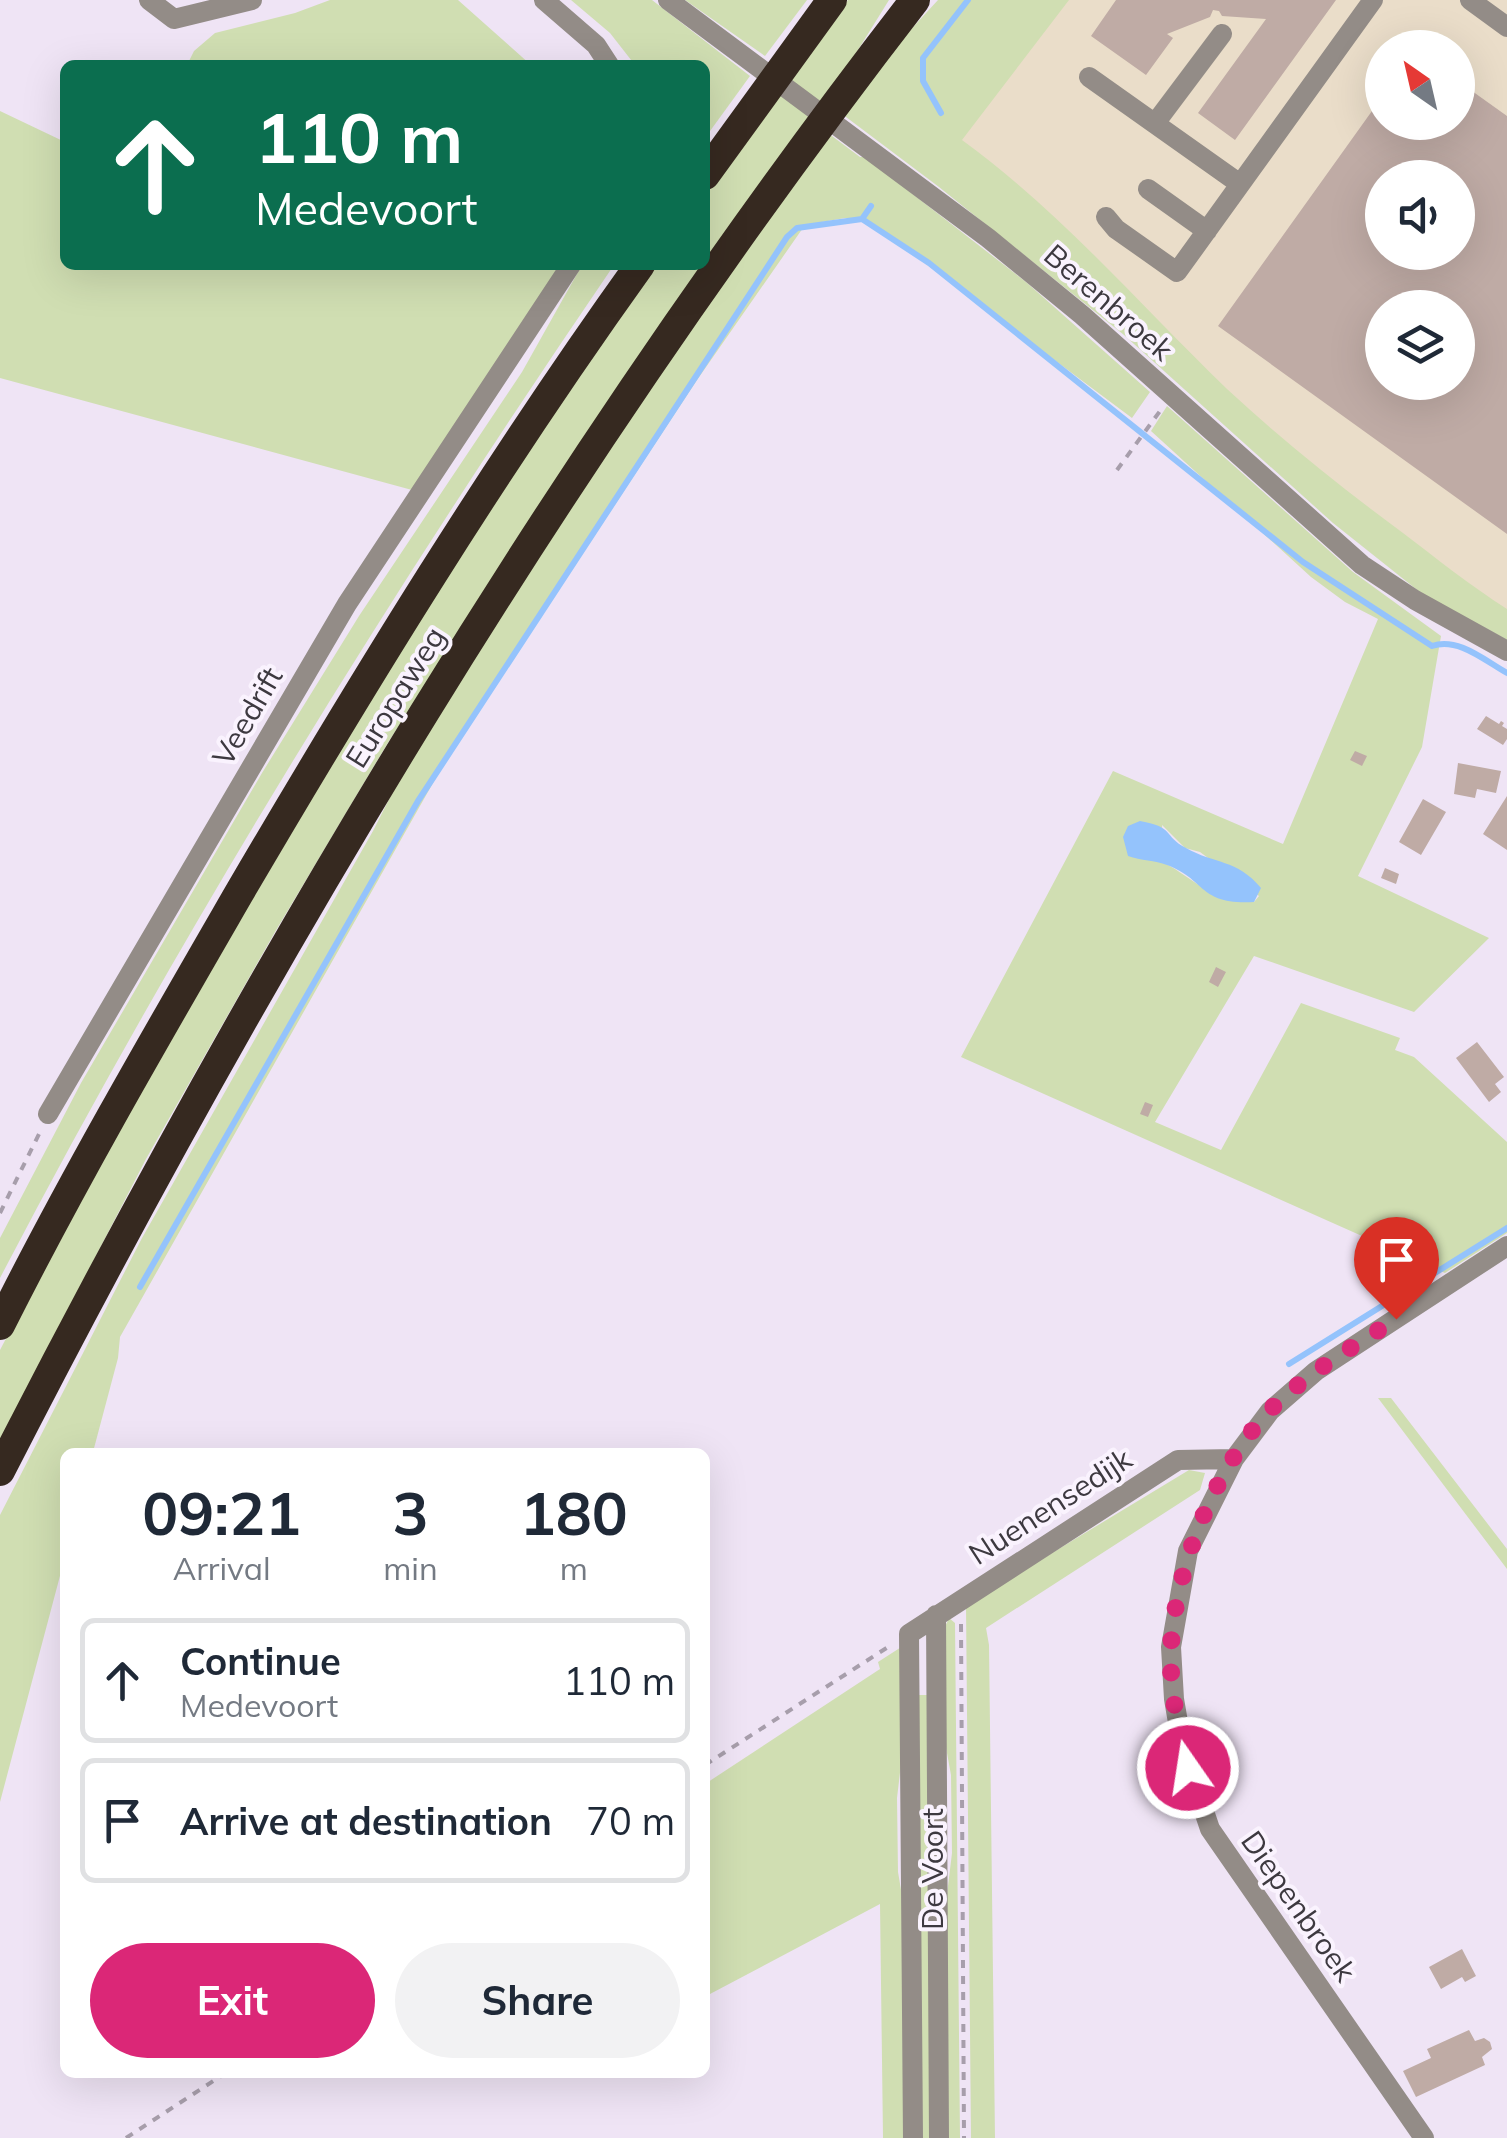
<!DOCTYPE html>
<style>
:root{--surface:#fff;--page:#f2f2f3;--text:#1f2937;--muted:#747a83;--line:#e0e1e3;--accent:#db2777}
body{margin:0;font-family:Mulish,sans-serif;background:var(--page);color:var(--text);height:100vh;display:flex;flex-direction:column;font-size:38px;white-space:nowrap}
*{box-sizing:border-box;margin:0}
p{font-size:32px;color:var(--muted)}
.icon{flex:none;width:55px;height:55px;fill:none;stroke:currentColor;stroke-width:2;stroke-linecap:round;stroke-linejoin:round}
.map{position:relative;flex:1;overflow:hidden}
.panel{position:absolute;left:60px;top:1448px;width:650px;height:630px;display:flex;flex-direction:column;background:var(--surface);border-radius:15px;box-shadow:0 10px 40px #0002}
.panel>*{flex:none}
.guide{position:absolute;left:60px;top:60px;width:650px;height:210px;border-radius:15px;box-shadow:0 10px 40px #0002;background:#0b6e4f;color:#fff;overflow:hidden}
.needle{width:65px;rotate:326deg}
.fabs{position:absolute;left:1365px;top:30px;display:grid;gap:20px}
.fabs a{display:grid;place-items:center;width:110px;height:110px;border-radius:50%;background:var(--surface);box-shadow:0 10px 40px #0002;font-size:50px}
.pin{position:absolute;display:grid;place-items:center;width:85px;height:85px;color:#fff;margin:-102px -42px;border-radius:50% 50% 50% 0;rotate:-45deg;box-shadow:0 0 10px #0007}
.pin .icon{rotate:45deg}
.me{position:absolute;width:110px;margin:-55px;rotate:347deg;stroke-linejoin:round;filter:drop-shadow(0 0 8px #0008)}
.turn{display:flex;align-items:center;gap:35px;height:210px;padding:0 30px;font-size:45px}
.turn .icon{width:130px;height:130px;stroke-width:2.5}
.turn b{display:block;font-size:70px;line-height:85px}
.eta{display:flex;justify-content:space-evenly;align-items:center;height:170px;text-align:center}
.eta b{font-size:60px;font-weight:700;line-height:70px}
.action{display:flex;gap:20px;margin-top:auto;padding:20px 30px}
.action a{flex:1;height:115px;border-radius:60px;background:var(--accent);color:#fff;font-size:40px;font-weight:700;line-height:115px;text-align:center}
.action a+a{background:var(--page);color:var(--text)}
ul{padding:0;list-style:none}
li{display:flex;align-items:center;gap:30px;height:125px;margin:0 20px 15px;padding:0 10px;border:5px solid var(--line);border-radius:15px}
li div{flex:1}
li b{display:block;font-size:38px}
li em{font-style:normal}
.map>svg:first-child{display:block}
</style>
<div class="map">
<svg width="1507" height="2138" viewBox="0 0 1507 2138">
<rect width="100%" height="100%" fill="#efe4f5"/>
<path fill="#eaddc9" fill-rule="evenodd" d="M1047,0H1507V630L1443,594L945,143ZM1382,48H1458V122H1382ZM1382,178H1458V252H1382ZM1382,308H1458V382H1382Z"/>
<path fill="#d0deb2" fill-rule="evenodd" d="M330,0H458L531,65H187L194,51L215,33L295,13Z
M571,0H652L750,76L705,138V65H635L610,33Z
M685,0H807L765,56Z
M848,0H889L830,95L492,583L389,741L275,932L146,1159L0,1442V1350L115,1131L437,587L654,265H705V193Z
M938,0H1069L962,140C1062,213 1139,304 1227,389C1283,441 1342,488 1403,533C1437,559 1471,586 1507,609V640L1421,593L1333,523L1124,335L939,187L842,114L880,63Z
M0,111L65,142V265H562L412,490L0,378Z
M828,133L860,157H865L1026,282L1150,392L1132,418L866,219L845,218L805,225L697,380L442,767L120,1337L118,1358L93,1452H65V1557L0,1802V1515L142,1238L373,831L423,732L531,559Z
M582,265H614C391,592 183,927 0,1278V1238L81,1083L262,773L359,616L522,372Z
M1167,406L1353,572L1441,636L1422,747L1358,876L1489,938L1414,1012L1254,956L1155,1122L1221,1150L1301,1003L1400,1038L1395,1050L1414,1057L1507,1142V1233L1445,1273L961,1057L1113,771L1283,844L1378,619L1345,602L1311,577L1151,431ZM1162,825L1185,848L1200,852L1259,896L1254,902C1216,904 1195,880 1165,863Z
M1378,1398H1391L1507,1549V1569Z
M1189,1470L1205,1473L1200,1490L986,1628L989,1645L995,2138H971L966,1605Z
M949,1618L955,1623L960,2138H945L943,1927L952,1853L951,1775L941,1720L943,1631Z
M906,1644V1722L897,1798L898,1872L907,1925L909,2138H883L880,1904L710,1994L705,1989V1784L880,1669L878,1662Z
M915,1695H931L935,2138H919Z"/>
<path fill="#94c3fc" d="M1140,821C1175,827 1163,836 1186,848C1214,864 1237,859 1261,888L1254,902C1198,905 1207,880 1167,865C1155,860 1141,861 1128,856L1123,837L1128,826Z"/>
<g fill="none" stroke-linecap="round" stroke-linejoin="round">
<path stroke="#94c3fc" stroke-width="6" d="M941,113L923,81V58L968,0
M871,206L862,219L929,263L1303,562L1432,646C1458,637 1484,660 1507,673
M140,1287L418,801L787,237L797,228L862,219
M1289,1364L1507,1228"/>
</g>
<path fill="#bfaba5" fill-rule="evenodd" d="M1116,0H1336L1235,140L1198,113L1266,19L1222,16L1219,11L1213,10L1210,17L1167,34L1173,38L1146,75L1091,36Z
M1465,86L1507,116V534L1218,326L1382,97V122H1458V98ZM1382,178H1458V252H1382ZM1382,308H1458V382H1382Z
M1486,716L1499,724L1501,721L1504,723L1502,726L1507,729V739L1503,745L1477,729Z
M1355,751L1367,756L1362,766L1350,760Z
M1458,763L1501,771L1496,793L1477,789L1475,798L1454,794Z
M1507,796V850L1483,834Z
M1423,799L1446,812L1421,855L1399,842Z
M1385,868L1399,874L1396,884L1381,878Z
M1216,967L1226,972L1218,987L1209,982Z
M1477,1042L1504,1077L1495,1084L1501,1092L1489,1102L1456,1058Z
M1145,1102L1153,1105L1148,1117L1140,1114Z
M1462,1949L1476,1976L1465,1982L1462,1977L1441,1989L1429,1967Z
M1469,2030L1475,2041L1484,2038L1490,2042L1492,2049L1482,2057L1485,2065L1416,2097L1403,2071L1431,2058L1427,2049Z"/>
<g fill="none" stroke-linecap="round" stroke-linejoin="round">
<path stroke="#a79eab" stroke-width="4" stroke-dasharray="8 8" stroke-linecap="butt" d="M1117,470L1160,411
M0,1213L40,1132
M961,1624L964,2138
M705,1765L888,1647
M126,2138L227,2072"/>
<path stroke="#938c87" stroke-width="20" d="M149,0L174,19L252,0
M544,0L596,45L609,65
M668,0L988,238L1082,315L1362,565L1415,600L1507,651
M1470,0L1507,27
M1089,77L1240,184
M1156,122L1222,34
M1148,189L1207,231
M1106,217L1116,229L1177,272L1373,0
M48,1114L347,604L571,265
M936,1615L939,2138
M913,2138L909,1634L1178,1460L1234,1459
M1424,2138L1210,1829L1182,1746L1174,1699L1171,1647L1188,1551L1234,1459L1270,1411L1316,1371L1507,1246"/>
<path stroke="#362920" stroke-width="30" d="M705,175L832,0
M0,1325C74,1178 156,1037 238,895C364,680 495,467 640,265
M0,1471C263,957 561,457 915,0"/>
</g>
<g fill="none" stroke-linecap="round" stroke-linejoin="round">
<path stroke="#db2777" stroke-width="18" stroke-dasharray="0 32.4" d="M1188,1768C1178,1730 1169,1687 1171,1647C1175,1568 1216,1465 1271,1409C1307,1373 1353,1347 1396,1319"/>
</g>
<g text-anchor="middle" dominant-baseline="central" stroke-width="8" stroke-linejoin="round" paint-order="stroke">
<g font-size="30" fill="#3d3940" stroke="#faf3fe">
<text transform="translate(1109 302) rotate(41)">Berenbroek</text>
<text transform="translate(395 697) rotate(-58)">Europaweg</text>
<text transform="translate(247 716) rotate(-60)">Veedrift</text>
<text transform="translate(1050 1506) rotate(-33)">Nuenensedijk</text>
<text transform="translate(932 1869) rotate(-90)">De Voort</text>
<text transform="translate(1299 1906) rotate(55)">Diepenbroek</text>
</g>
</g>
</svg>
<div class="fabs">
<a><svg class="needle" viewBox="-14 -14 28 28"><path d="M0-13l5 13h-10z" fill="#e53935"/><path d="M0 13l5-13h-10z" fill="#747a83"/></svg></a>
<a><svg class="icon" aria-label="sound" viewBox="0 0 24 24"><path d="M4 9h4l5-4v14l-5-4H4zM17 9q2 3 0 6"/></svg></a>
<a><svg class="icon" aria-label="layers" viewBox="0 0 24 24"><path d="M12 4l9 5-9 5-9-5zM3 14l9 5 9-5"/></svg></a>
</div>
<div class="pin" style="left:1396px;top:1319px;background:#d93025"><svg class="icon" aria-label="arrive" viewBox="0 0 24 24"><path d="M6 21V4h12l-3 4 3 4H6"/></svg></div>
<svg class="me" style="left:1188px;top:1768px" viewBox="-20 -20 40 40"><circle r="17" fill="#db2777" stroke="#fff" stroke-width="3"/><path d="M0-11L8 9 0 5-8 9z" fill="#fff"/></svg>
<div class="guide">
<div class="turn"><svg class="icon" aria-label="ahead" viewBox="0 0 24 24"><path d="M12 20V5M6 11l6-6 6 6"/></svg><div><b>110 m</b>Medevoort</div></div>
</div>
<section class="panel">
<div class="eta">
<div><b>09:21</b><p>Arrival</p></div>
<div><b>3</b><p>min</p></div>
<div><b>180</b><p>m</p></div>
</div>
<ul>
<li><svg class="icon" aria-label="ahead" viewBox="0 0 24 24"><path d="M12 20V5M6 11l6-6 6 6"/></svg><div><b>Continue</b><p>Medevoort</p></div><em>110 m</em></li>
<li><svg class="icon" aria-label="arrive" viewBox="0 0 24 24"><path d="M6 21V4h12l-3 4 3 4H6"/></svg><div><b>Arrive at destination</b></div><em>70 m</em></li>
</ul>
<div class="action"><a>Exit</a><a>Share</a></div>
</section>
</div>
